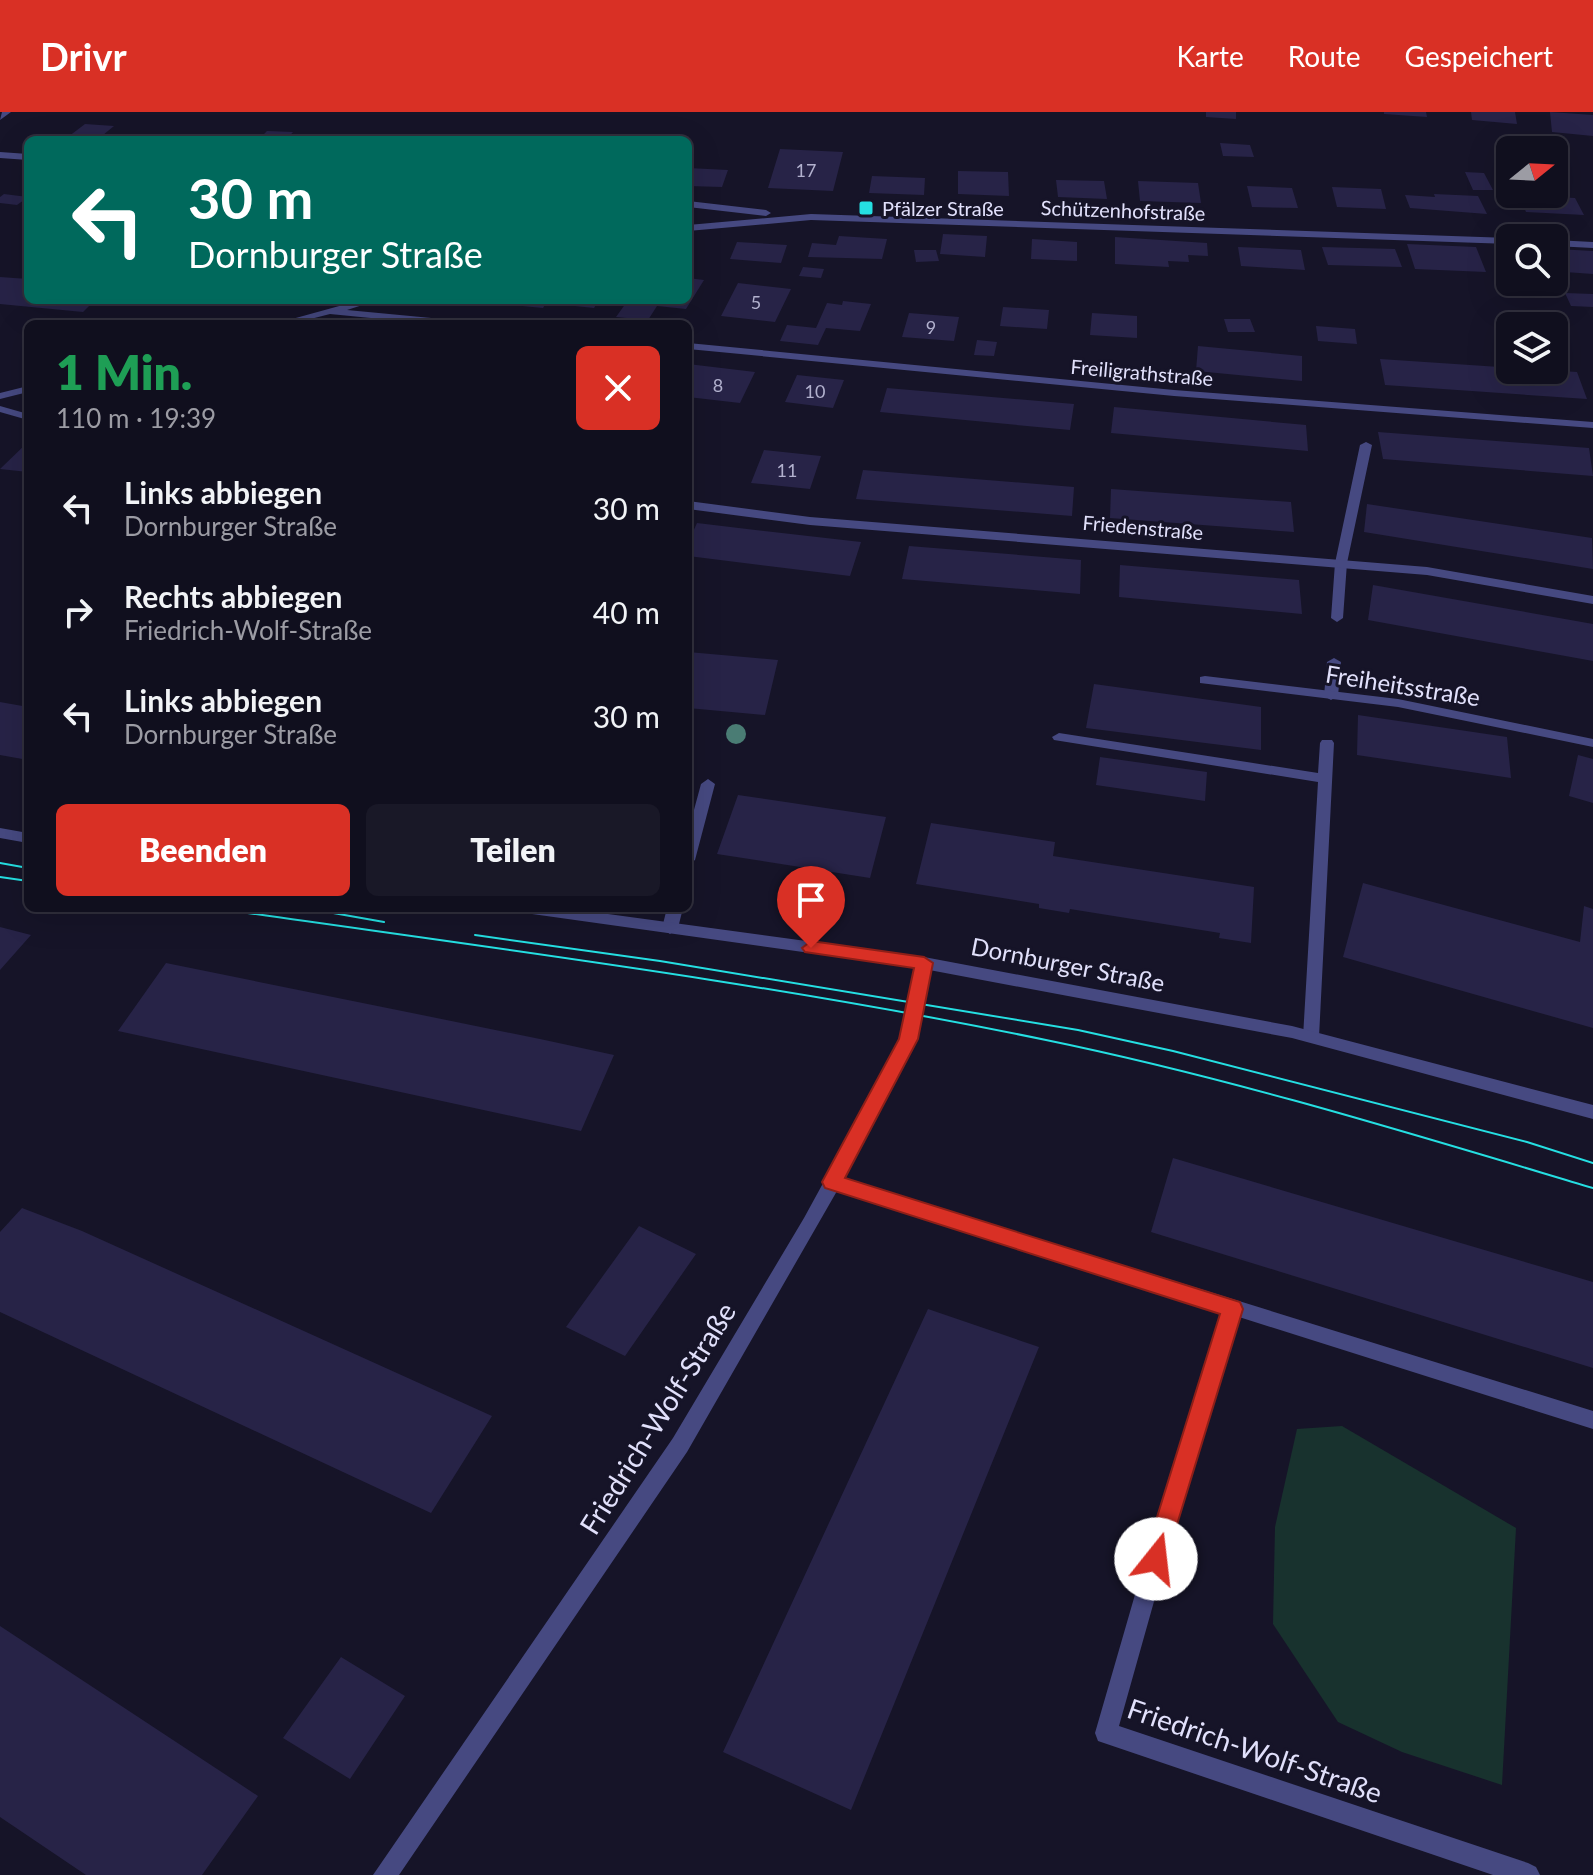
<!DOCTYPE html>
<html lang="de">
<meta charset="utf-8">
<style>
:root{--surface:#100f1e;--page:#191827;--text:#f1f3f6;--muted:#9c9ca4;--line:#302f3c;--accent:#d93025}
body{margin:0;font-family:Lato,sans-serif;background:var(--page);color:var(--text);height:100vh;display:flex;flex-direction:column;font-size:30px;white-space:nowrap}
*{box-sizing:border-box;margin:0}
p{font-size:26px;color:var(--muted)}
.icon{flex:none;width:44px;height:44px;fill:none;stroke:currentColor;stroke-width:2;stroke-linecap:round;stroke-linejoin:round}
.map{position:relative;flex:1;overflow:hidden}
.side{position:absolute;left:24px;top:208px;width:668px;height:592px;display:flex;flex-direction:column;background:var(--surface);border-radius:12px;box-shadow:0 8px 32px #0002,0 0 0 2px var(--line)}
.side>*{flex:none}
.guide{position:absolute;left:24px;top:24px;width:668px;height:168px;border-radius:12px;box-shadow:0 8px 32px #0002,0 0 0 2px var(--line);background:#00695c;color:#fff;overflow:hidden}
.needle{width:52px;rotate:72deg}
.fabs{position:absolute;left:1496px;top:24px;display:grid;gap:16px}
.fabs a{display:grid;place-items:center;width:72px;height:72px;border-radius:12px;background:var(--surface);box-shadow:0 8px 32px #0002,0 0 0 2px var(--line);font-size:40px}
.pin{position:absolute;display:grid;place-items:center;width:68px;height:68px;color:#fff;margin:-82px -34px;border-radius:50% 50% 50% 0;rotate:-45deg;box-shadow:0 0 8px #0007}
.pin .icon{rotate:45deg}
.me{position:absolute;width:88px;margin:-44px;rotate:16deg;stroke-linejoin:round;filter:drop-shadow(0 0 6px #0008)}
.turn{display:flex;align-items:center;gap:28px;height:168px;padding:0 32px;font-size:36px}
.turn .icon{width:104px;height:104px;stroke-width:2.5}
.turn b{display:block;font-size:56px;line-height:68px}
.round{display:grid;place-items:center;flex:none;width:84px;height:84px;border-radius:12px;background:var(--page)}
.head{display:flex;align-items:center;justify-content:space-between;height:136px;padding:0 32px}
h1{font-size:48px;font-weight:800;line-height:60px;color:#1e9e55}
.action{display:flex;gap:16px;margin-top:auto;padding:16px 32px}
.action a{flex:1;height:92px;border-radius:12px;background:var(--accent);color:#fff;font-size:32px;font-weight:800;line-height:92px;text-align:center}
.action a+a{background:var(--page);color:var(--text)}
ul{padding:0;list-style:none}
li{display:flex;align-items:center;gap:24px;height:104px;padding:0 32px}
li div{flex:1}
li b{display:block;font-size:30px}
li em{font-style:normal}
header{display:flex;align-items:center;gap:48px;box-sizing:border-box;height:112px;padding:0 40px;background:var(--accent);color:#fff}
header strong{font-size:38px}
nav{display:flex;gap:44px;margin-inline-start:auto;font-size:28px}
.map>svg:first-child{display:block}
</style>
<header>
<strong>Drivr</strong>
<nav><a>Karte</a><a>Route</a><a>Gespeichert</a></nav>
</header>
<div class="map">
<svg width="1593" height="1763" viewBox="0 0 1593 1763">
<rect width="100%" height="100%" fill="#161428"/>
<path fill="#18322e" d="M1342,1314L1516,1416L1502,1673L1402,1640L1338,1610L1273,1512L1275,1415L1297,1317Z"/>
<path fill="#272347" d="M1206,0H1236V7L1206,5Z
M1384,0H1426L1427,5L1384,2Z
M1471,0H1515L1517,12L1472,8Z
M1550,0L1593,3V24L1552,20Z
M85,12L114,14L97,28H64Z
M267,19L293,20L286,28H258Z
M152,22L187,26V28H145Z
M1220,31L1250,33L1254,45L1223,44Z
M780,37L843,40L833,79L768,76Z
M688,56L728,58L722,75L688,74Z
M958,59L1008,60L1009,84L958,82Z
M1465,60L1484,61L1493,78H1473Z
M872,64L925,66L924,83L869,81Z
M1056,68L1104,69L1107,87L1058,85Z
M1138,69L1198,71L1201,91L1140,89Z
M1247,74L1292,76L1298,96L1252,95Z
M1332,75L1381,77L1386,97L1337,95Z
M4,82L28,85L17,93L0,91V85Z
M1434,82L1478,84L1487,102L1410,96L1405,83L1435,85Z
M1519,83L1575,86L1584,103L1526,100Z
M943,122L987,124L985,145L940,142Z
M839,124L887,127L882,147L808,145L812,131L836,133Z
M1115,125L1207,131L1208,144L1188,143L1189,150L1168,149L1169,155L1115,152Z
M1032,127L1077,130V149L1031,147Z
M737,130L787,133L781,151L730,147Z
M1407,132L1476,135L1486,160L1415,157Z
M1238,135L1301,138L1305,158L1241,154Z
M1322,135L1395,137L1402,155L1328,153Z
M1557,137L1593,139V162L1565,160Z
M914,138H936L939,149L916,150Z
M803,155L824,157L821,166L799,164Z
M0,165L28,167V188H95L83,200L0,192Z
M688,166L704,168L686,197L657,194L648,208L616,205L626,191L645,193L648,188H688Z
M738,171L791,177L775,210L721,204Z
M1565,181L1593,182V195L1571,194Z
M515,188H599L594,196L546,191L543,196L512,193Z
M843,189L871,192L860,219L826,216L818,233L780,229L787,213L816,216L827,191L842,193Z
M1003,195L1049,198L1047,217L1000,214Z
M909,201L959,205L954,229L902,225Z
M1092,201L1137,204V226L1090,223Z
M1224,207H1250L1255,220H1228Z
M1316,214L1355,217L1357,232L1318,229Z
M977,228L997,230L994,244L974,243Z
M1198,234L1302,244V269L1196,259Z
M1380,247L1577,260L1587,287L1385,273Z
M688,252L755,260L740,291L688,285Z
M797,263L844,268L833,296L785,290Z
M887,276L1074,292L1070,318L880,300Z
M1114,295L1306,313L1308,339L1111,321Z
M1378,320L1589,336L1593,364L1383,347Z
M28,330V360L0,357Z
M764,338L821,344L810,377L751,371Z
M863,358L1074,375L1072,404L856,387Z
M1111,377L1291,390L1294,420L1110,406Z
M1367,392L1592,426L1593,457L1364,420Z
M697,411L747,417L861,430L850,464L688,444V431Z
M909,434L1081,448L1080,482L902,467Z
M1120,453L1299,468L1302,502L1119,485Z
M1373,473L1593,512V549L1368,508Z
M688,540L778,548L765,603L688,596Z
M1094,572L1261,595V638L1086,616Z
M0,590L28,595V648L0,643Z
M1358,603L1507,625L1511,666L1357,643Z
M1578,643L1593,647V691L1569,684Z
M1100,645L1207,660L1205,689L1096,673Z
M738,683L886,705L870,766L717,742Z
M931,711L1055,730L1053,744L1254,775L1251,831L1219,826L1220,821L1070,797L1069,801L1039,796V792L916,772Z
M1363,771L1580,830L1584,794L1593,797V916L1343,845Z
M0,815L31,823L0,858Z
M166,851L540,927L614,943L581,1019L118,919Z
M1173,1046L1593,1170V1256L1151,1120Z
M22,1096L82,1119L492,1304L431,1401L0,1200V1120Z
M639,1114L696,1142L625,1244L566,1215Z
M928,1197L1039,1235L851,1698L723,1640Z
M0,1514L258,1684L202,1763H86L0,1705Z
M341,1545L405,1584L350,1667L283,1626Z"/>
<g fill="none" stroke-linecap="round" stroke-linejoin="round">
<path fill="#464981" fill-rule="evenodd" d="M1366,330L1372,333L1347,451L1343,506L1337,510L1331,506L1335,451L1360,333Z
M1334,546L1341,550L1338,584L1331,588L1324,584L1327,550Z
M1059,621L1318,661L1320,631L1322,628H1332L1334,631L1319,925L1317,929H1305L1303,925L1318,670L1054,628L1052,625Z
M708,667L715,672L695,748L688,753V720L701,672Z
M667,796H683L678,816L670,822L662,816Z"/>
<path fill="#464981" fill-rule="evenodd" d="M2,0H11L0,8Z
M0,40L28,42V48L0,46Z
M688,89L766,98L771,101L766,104L688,95Z
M811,102L1510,126V132L811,108L688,119V113Z
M1554,128L1593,130V136L1554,134Z
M361,188H378L347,198L463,209L468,212H432L330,202L291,212H274Z
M688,231L1174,278L1593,310V316L1174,284L688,237Z
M28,274V280L0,287V281Z
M0,294L28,302V308L0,300Z
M688,389L810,405L1427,455L1593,484V492L1427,463L810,413L688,397Z
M1205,564L1398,587L1593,627V635L1398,595L1200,571V565Z
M924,845L932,851L922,905L908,945L843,1066L1593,1299V1317L1239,1205L1189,1365L1119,1614L1528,1751L1536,1755L1540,1763H1493L1098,1629L1095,1621L1169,1365L1222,1200L837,1079L687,1340L399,1763H373L673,1326L804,1106L892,945L906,905L916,851Z"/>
<path fill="#464981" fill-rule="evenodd" d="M0,716L28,721V731L0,726Z
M517,796H564L924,845L1292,914L1593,993V1007L1292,926L924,857L525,801Z"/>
<path stroke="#25dfe2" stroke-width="2" d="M0,751L28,756
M0,765L28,769
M213,796C491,836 771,871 1046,928C1231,966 1412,1022 1593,1076
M305,796L384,810
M475,823L660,849L1078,918L1173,939L1527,1030L1593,1051"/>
</g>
<circle fill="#4a7c74" cx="736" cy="622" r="10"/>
<path fill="#d93025" stroke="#8d1f18" stroke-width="2" d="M811,829L924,845L933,851L918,927L845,1066L1240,1190L1243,1197L1164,1455L1156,1459L1147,1455L1144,1447L1220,1202L825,1076L822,1070L899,927L914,856L805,840L802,836Z"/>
<rect fill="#25dfe2" stroke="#161428" stroke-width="3" x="858" y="88" width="16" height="16" rx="4"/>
<g text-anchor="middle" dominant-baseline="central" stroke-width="6" stroke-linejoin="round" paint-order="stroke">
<g font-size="18" fill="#b2b1ce">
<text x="806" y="58">17</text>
<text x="756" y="190">5</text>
<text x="931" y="215">9</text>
<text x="718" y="273">8</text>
<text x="815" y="279">10</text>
<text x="787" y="358">11</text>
</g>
<g font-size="20" fill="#e1e0fb" stroke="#161428" text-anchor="start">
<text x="882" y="96">Pfälzer Straße</text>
</g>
<g font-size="20" fill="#e1e0fb" stroke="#161428">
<text transform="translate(1123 98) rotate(2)">Schützenhofstraße</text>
<text transform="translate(1142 260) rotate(5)">Freiligrathstraße</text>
<text transform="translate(1143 415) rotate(5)">Friedenstraße</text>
</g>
<g font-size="24" fill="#e1e0fb" stroke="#161428">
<text transform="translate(1403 573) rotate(9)">Freiheitsstraße</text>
<text transform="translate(1068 852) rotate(11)">Dornburger Straße</text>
</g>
<g font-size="28" fill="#e1e0fb" stroke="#161428">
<text transform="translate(657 1306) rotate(-58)">Friedrich-Wolf-Straße</text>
<text transform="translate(1255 1638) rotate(19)">Friedrich-Wolf-Straße</text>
</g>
</g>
</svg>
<div class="fabs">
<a><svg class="needle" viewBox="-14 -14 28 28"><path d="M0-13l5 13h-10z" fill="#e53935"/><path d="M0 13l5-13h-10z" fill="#9c9ca4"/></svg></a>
<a><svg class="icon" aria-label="search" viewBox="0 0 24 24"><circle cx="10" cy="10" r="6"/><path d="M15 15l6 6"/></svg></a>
<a><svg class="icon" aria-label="layers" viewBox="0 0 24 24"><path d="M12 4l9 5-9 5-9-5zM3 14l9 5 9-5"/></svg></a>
</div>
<div class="pin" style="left:811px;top:836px;background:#d93025"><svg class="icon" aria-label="arrive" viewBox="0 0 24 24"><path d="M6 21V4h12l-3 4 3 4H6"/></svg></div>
<svg class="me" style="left:1156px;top:1447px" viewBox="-20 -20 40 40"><circle r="19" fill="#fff"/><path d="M0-13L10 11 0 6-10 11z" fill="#d93025"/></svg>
<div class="guide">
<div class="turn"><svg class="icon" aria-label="left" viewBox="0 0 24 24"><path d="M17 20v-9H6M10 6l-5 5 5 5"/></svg><div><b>30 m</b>Dornburger Straße</div></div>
</div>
<section class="side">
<div class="head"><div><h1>1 Min.</h1><p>110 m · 19:39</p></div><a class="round" style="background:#d93025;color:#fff"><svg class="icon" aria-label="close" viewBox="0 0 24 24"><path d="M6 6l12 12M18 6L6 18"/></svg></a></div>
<ul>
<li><svg class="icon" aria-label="left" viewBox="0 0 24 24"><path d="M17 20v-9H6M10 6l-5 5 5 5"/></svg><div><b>Links abbiegen</b><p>Dornburger Straße</p></div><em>30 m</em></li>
<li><svg class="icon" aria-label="right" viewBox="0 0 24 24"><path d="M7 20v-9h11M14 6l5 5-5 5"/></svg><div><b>Rechts abbiegen</b><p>Friedrich-Wolf-Straße</p></div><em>40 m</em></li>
<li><svg class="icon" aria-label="left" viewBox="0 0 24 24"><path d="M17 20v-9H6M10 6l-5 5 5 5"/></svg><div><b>Links abbiegen</b><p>Dornburger Straße</p></div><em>30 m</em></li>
</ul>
<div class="action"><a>Beenden</a><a>Teilen</a></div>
</section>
</div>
